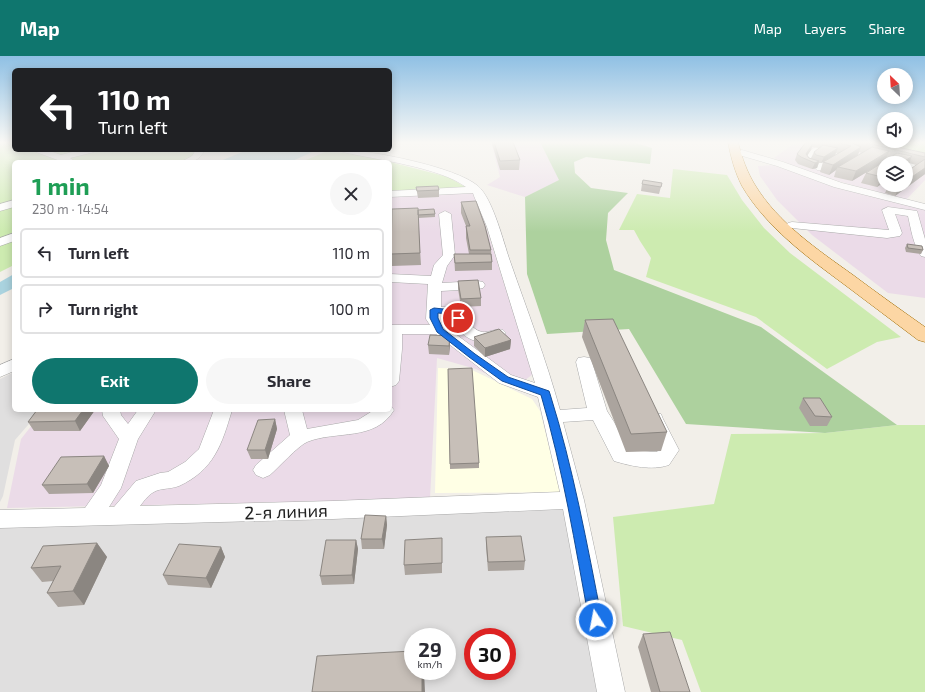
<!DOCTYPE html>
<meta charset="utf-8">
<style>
:root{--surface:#fff;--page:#f7f7f7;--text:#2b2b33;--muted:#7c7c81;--line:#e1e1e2;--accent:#0f766e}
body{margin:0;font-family:"Exo 2",sans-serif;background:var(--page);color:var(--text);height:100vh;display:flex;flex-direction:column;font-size:15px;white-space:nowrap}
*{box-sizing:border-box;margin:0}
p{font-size:13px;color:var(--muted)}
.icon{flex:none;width:22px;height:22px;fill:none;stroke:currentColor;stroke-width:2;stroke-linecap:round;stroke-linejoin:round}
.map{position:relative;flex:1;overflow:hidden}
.drawer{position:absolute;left:12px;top:104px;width:380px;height:252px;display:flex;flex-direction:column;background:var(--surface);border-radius:6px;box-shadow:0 2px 10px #0003}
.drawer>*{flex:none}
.hud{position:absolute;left:12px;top:12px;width:380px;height:84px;border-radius:6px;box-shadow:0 2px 10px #0003;background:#202124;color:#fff;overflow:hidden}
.needle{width:26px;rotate:335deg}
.controls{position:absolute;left:877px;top:12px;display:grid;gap:8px}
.controls a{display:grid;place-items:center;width:36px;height:36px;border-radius:50%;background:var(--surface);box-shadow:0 2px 10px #0003;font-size:20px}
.speed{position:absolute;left:404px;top:572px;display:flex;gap:8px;font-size:20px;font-weight:700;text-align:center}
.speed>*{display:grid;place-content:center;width:52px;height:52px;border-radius:50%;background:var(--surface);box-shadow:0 2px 10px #0003;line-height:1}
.speed small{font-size:10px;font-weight:400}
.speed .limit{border:6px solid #d22;background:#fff;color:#111}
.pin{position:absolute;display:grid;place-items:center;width:34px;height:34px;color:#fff;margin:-17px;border:2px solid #fff;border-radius:50%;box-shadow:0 1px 4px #0007}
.me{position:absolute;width:44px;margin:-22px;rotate:349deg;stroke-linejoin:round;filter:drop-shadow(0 0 3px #0008)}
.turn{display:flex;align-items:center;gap:14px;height:84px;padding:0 20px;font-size:18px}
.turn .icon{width:52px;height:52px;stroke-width:2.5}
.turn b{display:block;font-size:28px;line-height:34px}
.round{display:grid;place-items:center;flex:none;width:42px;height:42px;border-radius:21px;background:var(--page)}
.summary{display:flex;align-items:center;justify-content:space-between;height:68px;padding:0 20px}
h1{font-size:24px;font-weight:700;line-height:30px;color:#1e9e55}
.cta{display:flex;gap:8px;margin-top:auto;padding:8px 20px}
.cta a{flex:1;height:46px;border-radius:24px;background:var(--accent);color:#fff;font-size:16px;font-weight:700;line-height:46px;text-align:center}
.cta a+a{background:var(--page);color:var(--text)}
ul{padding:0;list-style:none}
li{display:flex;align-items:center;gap:12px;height:50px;margin:0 8px 6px;padding:0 12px;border:2px solid var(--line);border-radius:6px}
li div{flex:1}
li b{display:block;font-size:15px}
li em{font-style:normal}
header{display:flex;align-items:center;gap:24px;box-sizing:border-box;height:56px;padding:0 20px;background:var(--accent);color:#fff}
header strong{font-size:19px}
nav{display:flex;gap:22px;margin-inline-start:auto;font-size:14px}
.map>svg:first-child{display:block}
</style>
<header>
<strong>Map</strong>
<nav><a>Map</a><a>Layers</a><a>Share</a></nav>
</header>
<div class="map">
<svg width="925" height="636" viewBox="0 0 925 636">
<rect width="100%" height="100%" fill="#f2efe9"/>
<path fill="#e0dfdf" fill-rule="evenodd" d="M14,316V354H41L15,384L3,440L0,446V323Z
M570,447L605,636H0V466ZM413,581H447V615H413ZM473,581H507V615H473Z"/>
<path fill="#ebdbe8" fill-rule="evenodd" d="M491,86H540L560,124L525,141L487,129L500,121Z
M796,86H841L925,105V124L906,144L813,118L774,102ZM884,107H906V129H884Z
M775,109L925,153V242L888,237L812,179L777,144L760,120L758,110Z
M474,134L533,318L515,332L476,313L437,302L430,443L7,452L21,383L44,354H390V139Z"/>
<path fill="#ffffe5" d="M438,312L470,313L532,343L540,355L560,436L435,437Z"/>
<path fill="#cdebb0" d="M0,86H14V94H201L187,106H14V209L0,216Z
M841,86H925V105Z
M325,96L352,97L390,106H301Z
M390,106L448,121L467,132L390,135Z
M673,113L727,119L742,144L764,172L790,197L901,281L877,286L827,313L756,261L646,221L651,202L640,185L634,174H619L637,138L670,142Z
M897,369H925V636H701L682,584L623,570L613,461L714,448L731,378L825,377Z"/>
<path fill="#add19e" d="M540,86H633L652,92L650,108L586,101L574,106L575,117L591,132L628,137L608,157L606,184L614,214L761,271L897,369L825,377L686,368L629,273L547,278L527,218L525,141L559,124Z"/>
<path fill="#aad3df" d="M247,94H317L290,106H218Z
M14,218V232L0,239V226Z"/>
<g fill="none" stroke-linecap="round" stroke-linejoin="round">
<defs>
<path id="minor" d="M818,90L844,98L846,100L823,114H817L815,112L803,105C805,99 812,92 818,90ZM820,96L833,101L822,107L813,104Z
M35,94H47L61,99L80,94H95L94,96L70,102L76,106H63L36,96Z
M196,94H205C198,105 194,106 181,106L192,100Z
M342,94C371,94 456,111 478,130C493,143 503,185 510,205C527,254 546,303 560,354L587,352L576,306L578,302L584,301L590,302L592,306L607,355L614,366L628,394L657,396L659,393L645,363L647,358L654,357L661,358L663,363L679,394L669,409C652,415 631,410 614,405L593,364L563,366L584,444L625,636H597L563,453L333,463L0,472V454L85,452L101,429L119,383L103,360L102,354H120L121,359L128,368L138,354H156L138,383L121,432L109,451H114L136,425L160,417L168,416L185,406L199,393L214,354H232C222,388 214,414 179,430C174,432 169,432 164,433C152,434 147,441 140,450L333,445L560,436L538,341L499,327L436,278H402V293L399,325L396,329L390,331V269H430L426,263L428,228L390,226V218L431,220L434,209L443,199L439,158L445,155L451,158L455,199L447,210L442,227L478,225L483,226L485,229L483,232L478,233L441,235V251C446,251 452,251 457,253C467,259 469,273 482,276C489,277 496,272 503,274L506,277L503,280C497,282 489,285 482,285C460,287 456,261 441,260L446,271L511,319L535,327L487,171L474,140L473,137L390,141V135L466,131C439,111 377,104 343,96Z
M742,94L783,106L842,127L925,148V154L834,131L777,110L739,99L738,97L739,95Z
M906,105L916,108L918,110L906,118V107H902Z
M14,144V151L0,155V148Z
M888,151L917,155L925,183V201L921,200C913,188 911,173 908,160L895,158L902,177L900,180L887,182L792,172L788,171L786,169L788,167L792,166L889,174L882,154Z
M14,177V185L0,190V182Z
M14,303V315L0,321V309Z
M390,349L394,354C375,386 336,374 307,386C298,390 278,412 270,419L263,422L256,419L253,414L256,409L290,379L284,354H302L307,373L358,364L374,354H390Z"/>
<path id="major" d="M728,86H738C742,102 747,116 755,129C778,167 818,194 853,219C877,237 901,254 925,271V286L918,284C894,266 869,247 845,229C807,201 766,171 742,130C735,116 731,102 728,86Z"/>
</defs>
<use href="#minor" stroke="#a9a9a9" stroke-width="1"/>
<use href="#major" stroke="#a06b00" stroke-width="1"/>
<use href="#minor" fill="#fff" fill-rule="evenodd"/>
<use href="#major" fill="#fcd6a4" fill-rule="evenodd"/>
</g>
<path fill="#aba49e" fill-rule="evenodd" d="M492,86H513L520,104L519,114H500L492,88Z
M809,86H874L925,97V118L895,140L885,137L889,129H906L916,109L909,107L908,110L877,131L861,127L866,117L870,114L852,125L834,121L836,114L829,119L820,116L823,106L838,98L836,97L835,99L821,107H819L817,112L812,113L798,108L795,104L797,98ZM812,91L819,92L814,96L811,102H809L807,99ZM859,96L862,97L857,100Z
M662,127L659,138L641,135L642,128Z
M416,131L439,134V141L418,142Z
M461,146L491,194L492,206V214L455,215L454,198H469L466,182V170L461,157Z
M418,154L435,158V161L418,162L421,209L392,210L391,198Z
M907,188L923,194L921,198L906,196L905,192Z
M458,225L481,242V250L461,251L458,233Z
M585,264L667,376L661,395L626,396L582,281Z
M450,280V288L449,299L429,298L428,289Z
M474,281L511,284L510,293L485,301L474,290Z
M448,313L479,407V412L450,413Z
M803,342L832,361L827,370H810L799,352Z
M37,354H95L80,375H34L28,366Z
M275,363L277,373L268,403H251L247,394Z
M104,400L109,410L93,437L49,438L42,429Z
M386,460L387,469L384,493H362L361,483Z
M486,481L525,505L524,514L488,515L486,490Z
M442,482V517L405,519L404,509Z
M356,484L358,493L354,528L322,529L320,520Z
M97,487L107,501L84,549L58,551L47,537L53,525L42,526L31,512Z
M221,491L225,501L211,532L168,529L163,519Z
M643,578L690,636H651L638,591Z"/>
<path fill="#8b8681" d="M813,87L811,94L805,103L806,98Z
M861,91L857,101L838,111L836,114L829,119L833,109Z
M838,92L835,99L821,107L824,101Z
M889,95L885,105L852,125L856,115Z
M912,100L908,110L906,111V107H902Z
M819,105L817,112L812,113L815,107Z
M925,112V118L895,140L900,129H906V125Z
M884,120V126L877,131L882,121Z
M450,280V288L449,299V290Z
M511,284L510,293L485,301V292Z
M83,354H95L80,375L75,365Z
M275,363L277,373L268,403L265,394Z
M104,400L109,410L93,437L87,428Z
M386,460L387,469L384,493L382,483Z
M356,484L358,493L354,528L352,519Z
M97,487L107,501L84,549L73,535Z
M221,491L225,501L211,532L206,522Z
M422,615H424L425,636H422Z"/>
<path fill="#c7bfb8" stroke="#8b8681" d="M494,86H513L520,104L500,105Z
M806,86L813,87L806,98L809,102L819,105L815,107L801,101L797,98Z
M835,86H849L852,87L861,91L833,109L823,106L851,90Z
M863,86H874L925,97V101Z
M823,89L838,92L824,101L816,99L814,96Z
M872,91L889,95L856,115L838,111Z
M897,97L912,100L902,107H884V120L882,121L866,117Z
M925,103V112L906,125V116Z
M643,124L662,127L661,131L642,128Z
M438,130L439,134L417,135L416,131Z
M476,145L485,170L491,194H470L466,170H470L461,146Z
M418,152L420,197L391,198L392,153Z
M434,153L435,158L418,159V154Z
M907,188L922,190L923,194L908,192Z
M454,198H491L492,206L455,207Z
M478,224L481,242L461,243L458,225Z
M613,263L667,376L631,378L585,264Z
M499,273L511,284L485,292L474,281Z
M430,279L450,280L449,290L428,289Z
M472,312L479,407L450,408L448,313Z
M803,342H820L832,361L815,360Z
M37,354H83L75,365L28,366Z
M275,363L265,394H247L258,364Z
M104,400L87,428L42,429L61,401Z
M365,459L386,460L382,483H361Z
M521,480L525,505L488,506L486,481Z
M442,482V507L404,509L405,484Z
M326,484H356L352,519L320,520Z
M97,487L73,535L47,537L61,510L31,512L43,490Z
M179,488L221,491L206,522L163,519Z
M670,576L690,636H660L643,578Z
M413,595V615H422V636H312L317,600Z"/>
<linearGradient id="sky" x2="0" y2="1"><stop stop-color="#8fc0e4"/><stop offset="0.49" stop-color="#f9f8f5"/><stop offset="1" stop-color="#f9f8f5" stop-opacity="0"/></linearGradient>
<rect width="925" height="176" fill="url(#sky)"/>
<path fill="#1a73e8" stroke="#114b97" d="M434,252L453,254L461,260V264L458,265L448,258L438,257V262L443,273L475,298L508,321L549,335L550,338C573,411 587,488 602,564L600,569L596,570L591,569L589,564C575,489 563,413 541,339L502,325L469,301L437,276L430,262V254Z"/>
<g text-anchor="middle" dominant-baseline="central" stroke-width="4" stroke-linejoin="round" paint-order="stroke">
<g font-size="18" fill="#222" stroke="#fff">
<text transform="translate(286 455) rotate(-2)">2-я линия</text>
</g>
</g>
</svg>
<div class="controls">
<a><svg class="needle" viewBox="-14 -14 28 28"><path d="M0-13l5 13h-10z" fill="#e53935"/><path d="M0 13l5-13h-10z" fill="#7c7c81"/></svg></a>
<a><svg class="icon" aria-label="sound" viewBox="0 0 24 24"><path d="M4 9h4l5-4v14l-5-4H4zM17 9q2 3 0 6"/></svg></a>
<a><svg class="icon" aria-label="layers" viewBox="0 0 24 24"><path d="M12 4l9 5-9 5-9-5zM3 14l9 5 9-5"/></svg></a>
</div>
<div class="speed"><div>29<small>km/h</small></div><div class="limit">30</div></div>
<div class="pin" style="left:458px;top:262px;background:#d93025"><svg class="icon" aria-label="arrive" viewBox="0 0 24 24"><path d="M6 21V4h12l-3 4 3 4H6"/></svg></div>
<svg class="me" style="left:596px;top:564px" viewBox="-20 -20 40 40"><circle r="17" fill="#1a73e8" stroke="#fff" stroke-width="3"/><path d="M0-11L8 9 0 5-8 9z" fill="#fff"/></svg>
<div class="hud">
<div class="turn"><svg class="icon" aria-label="left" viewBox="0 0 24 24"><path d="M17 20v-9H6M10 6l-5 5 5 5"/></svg><div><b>110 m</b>Turn left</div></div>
</div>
<section class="drawer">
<div class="summary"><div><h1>1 min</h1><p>230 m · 14:54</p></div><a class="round"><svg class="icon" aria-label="close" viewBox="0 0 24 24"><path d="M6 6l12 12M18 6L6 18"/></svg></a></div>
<ul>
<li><svg class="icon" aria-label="left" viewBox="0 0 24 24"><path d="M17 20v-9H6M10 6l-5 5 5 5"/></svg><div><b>Turn left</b></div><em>110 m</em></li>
<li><svg class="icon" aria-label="right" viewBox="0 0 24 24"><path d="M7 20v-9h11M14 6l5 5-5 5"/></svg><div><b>Turn right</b></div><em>100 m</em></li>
</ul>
<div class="cta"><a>Exit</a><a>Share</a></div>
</section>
</div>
